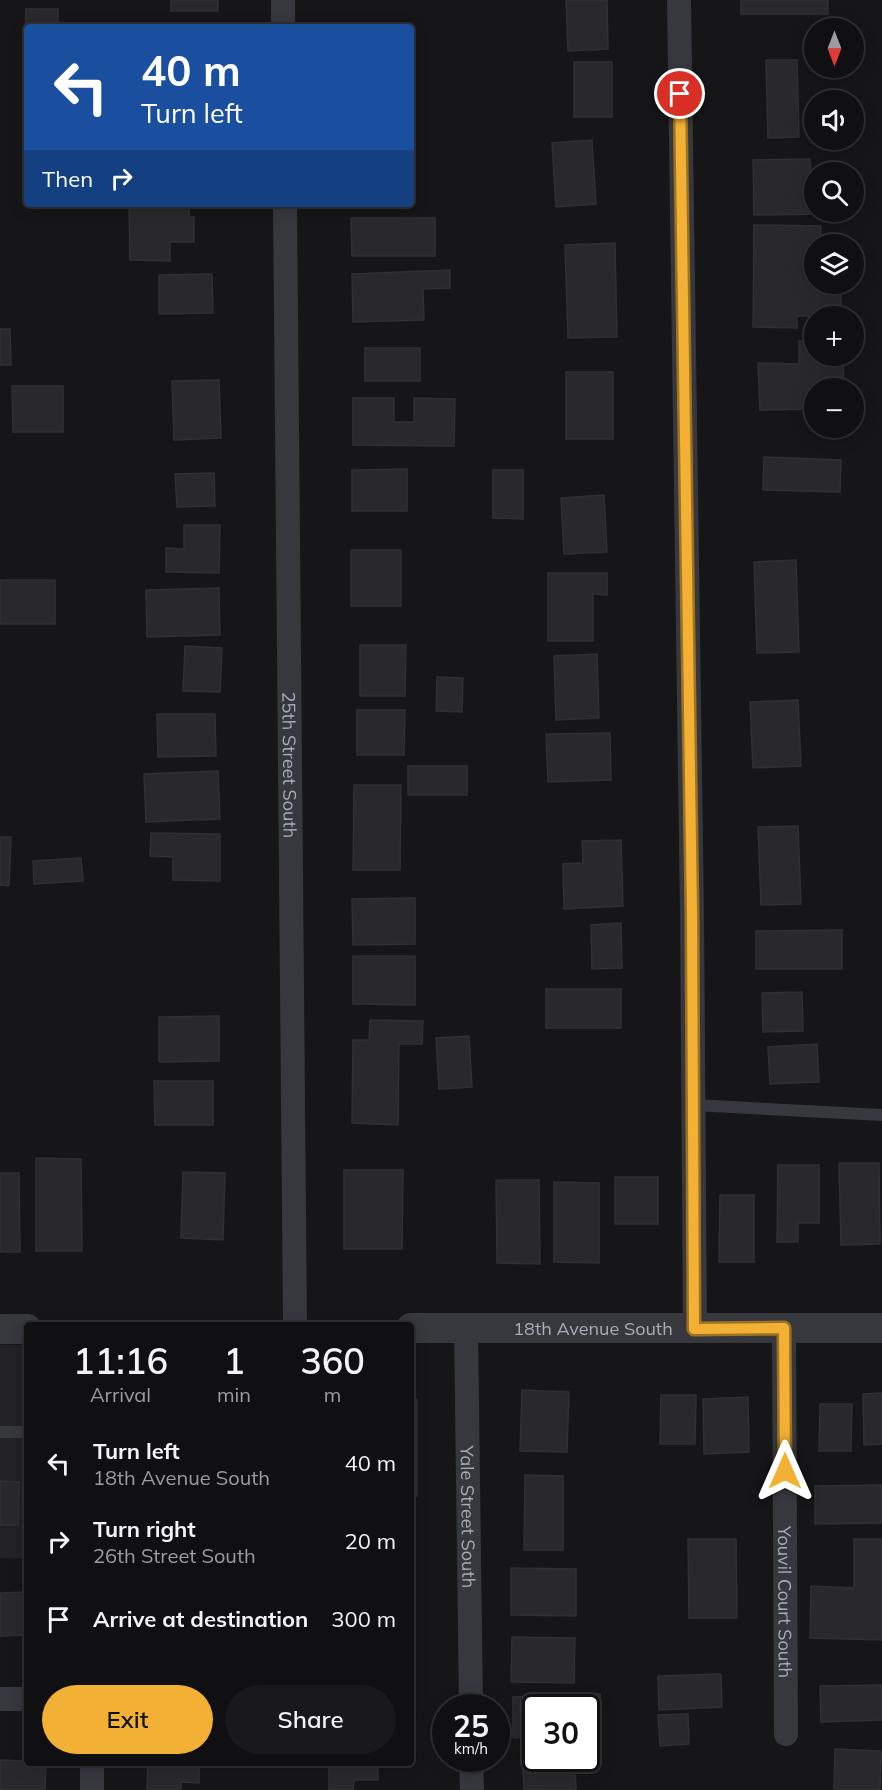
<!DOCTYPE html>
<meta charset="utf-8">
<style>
:root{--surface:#101012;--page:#19191b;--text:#f1f3f6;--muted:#9c9d9f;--line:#303032;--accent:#f2b134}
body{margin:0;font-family:Mulish,sans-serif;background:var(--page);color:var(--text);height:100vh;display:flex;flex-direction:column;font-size:22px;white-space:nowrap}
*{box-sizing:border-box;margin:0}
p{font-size:20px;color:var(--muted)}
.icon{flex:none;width:33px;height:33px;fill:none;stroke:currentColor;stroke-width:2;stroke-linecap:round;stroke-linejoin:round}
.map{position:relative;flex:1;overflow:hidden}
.drawer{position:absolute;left:24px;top:1322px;width:390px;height:444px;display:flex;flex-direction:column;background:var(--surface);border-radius:6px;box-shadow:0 3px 15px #0003,0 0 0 2px var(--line)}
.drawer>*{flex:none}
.hud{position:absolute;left:24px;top:24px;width:390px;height:183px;border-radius:6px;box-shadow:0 3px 15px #0003,0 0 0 2px var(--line);background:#1a4fa0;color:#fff;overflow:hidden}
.needle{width:39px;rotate:180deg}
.fabs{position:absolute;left:804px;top:18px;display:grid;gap:12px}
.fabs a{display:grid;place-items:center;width:60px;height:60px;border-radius:50%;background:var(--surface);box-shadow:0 3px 15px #0003,0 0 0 2px var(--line);font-size:30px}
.speed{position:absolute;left:432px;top:1694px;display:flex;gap:12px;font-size:30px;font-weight:700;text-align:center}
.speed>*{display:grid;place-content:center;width:78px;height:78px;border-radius:50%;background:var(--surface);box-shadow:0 3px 15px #0003,0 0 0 2px var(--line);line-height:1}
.speed small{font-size:15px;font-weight:400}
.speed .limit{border:3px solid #111;border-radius:9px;background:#fff;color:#111}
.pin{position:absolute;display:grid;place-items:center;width:51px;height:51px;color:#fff;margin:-26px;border:3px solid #fff;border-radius:50%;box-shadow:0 2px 6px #0007}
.me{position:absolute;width:66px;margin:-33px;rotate:0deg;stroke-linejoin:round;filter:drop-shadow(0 0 4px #0008)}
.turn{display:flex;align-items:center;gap:21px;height:126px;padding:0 18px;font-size:27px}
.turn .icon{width:78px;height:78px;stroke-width:2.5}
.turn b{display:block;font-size:42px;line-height:51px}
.then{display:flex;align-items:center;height:57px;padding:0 18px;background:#0003;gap:12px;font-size:22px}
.eta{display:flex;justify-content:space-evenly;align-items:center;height:102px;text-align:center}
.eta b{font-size:36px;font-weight:600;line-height:42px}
.cta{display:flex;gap:12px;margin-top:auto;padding:12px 18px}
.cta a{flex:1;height:69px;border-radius:36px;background:var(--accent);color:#111;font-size:24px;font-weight:600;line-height:69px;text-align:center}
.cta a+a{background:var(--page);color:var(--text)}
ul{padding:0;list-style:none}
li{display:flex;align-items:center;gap:18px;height:78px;padding:0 18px}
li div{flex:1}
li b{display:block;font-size:22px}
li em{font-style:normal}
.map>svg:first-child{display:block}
</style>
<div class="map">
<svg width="882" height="1790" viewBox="0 0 882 1790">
<rect width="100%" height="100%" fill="#161618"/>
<path fill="#222225" d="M0,1345H27V1559L0,1558Z"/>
<path fill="#29292c" stroke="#303034" stroke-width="1.5" d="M171,0H218V11H171Z
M566,0H607L608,49L568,51Z
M741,0H828V14H741Z
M26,9H58V27H27V60H25Z
M766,60H797L799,137L768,138Z
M574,62H612V117H574Z
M592,140L596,204L556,207L552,143Z
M810,159L811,178H814V212H830V214L754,215L753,160Z
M129,204H189V217H194V242H170V261L130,260Z
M351,218H435V256H352Z
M754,225L821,226L820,244H814V284H841V316H797V328L753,327Z
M615,243L617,337L568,338L565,245Z
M450,270V288L423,289L424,320L353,322L352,274Z
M212,274L213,313L159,314V275Z
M0,329H10L11,365H0Z
M799,341H814V356H843L844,388H814V409L760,410L758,363L799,364Z
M365,348H420V381H365Z
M566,372H613V439H566Z
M219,380L221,438L174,440L172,381Z
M12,386H63V432H13Z
M353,398H394V422H414V398L455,399L454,446L353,445Z
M764,457L841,460L840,492L763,490Z
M407,469V511H352V470Z
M493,470H523V519L493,518Z
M214,473L215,506L177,507L175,474Z
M604,495L607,552L564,554L561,498Z
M184,525H220L219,573L166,572V548L184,549Z
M351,550H401V606H351Z
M796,560L799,652L757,653L754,562Z
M548,573H607V595L593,594V641H548Z
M0,580H55V624H0Z
M219,588L220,635L147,637L146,590Z
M360,645H406L405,696H360Z
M185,646L222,648L220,692L183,691Z
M597,654L599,718L556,720L554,656Z
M437,677L463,678L462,712L436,711Z
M798,700L801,766L753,768L750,702Z
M357,710H405L404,755H357Z
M157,714H215L216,756L158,757Z
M610,733L611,780L548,782L546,734Z
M408,766H467V795H408Z
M218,771L220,819L146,822L144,774Z
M354,785H401L400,870H353Z
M798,826L801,904L761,905L758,827Z
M151,833L220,834V881L173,880V857L150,856Z
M0,837H11L9,886L0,885Z
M621,840L623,906L564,909L563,864L583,863L582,841Z
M81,858L83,881L34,884L33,861Z
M415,898V944L353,945L352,899Z
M621,923L622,968L592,969L591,925Z
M842,930V969H756V931Z
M353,956H415V1005L353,1004Z
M546,989H621V1028H546Z
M802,992L803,1031L763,1032L762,993Z
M219,1016V1061L159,1062V1017Z
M370,1020L423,1021L422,1044H399L398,1125L352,1123L353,1040H369Z
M469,1036L472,1087L439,1089L436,1038Z
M817,1044L819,1082L770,1084L768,1047Z
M154,1081H213V1125H155Z
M36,1158L81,1159L82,1251H36Z
M839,1163H879L880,1244L841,1245Z
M778,1165H819V1223H798V1242H777Z
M344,1170H403L402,1249H344Z
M183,1172L225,1173L223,1240L181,1238Z
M0,1173H19L20,1252H0Z
M615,1177H658V1224H615Z
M496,1180H539L540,1264L497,1263Z
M554,1182L599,1183V1263L554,1262Z
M720,1195H754V1262H719Z
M522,1390L569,1392L567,1452L520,1451Z
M882,1393V1444L864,1445L863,1394Z
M661,1395H696L695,1444H660Z
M748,1397L749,1452L704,1454L703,1399Z
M411,1399H417V1496H411Z
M820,1404H852L851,1451H819Z
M525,1475L563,1476V1550H524Z
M0,1481L19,1482L18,1525H0Z
M882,1485V1523L815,1524V1486Z
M688,1539H736L737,1618H689Z
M854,1539H882V1640L810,1638L811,1586L854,1588Z
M511,1568L576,1569V1616L511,1615Z
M27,1592V1635L0,1636V1593Z
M512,1637L575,1638L574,1683L511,1682Z
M721,1674L722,1707L659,1710L658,1676Z
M882,1685V1720L821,1722L820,1686Z
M600,1694L601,1735H586V1707H536V1737L513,1738V1697Z
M688,1714L689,1744L660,1746L658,1715Z
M835,1749L881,1751L880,1790H834Z
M0,1760L46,1762L45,1790H0Z
M148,1762H199V1783L181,1782V1790H147Z
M329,1762H378V1780H354L353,1790H329Z
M575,1766L576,1790H524L523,1768Z"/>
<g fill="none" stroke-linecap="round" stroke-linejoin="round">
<path stroke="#37383d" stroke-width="12" d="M693,1105L882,1115
M0,1432H27"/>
<g stroke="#37383d" stroke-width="24">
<path d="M283,0V27"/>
<path d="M679,0L692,913L695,1329"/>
<path id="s1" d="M285,204L295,1324"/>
<path id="s2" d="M466,1328L471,1707"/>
<path id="s3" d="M784,1328L786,1734"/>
<path d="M0,1699H27"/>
<path d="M471,1758L472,1790"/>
<path d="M92,1762V1790"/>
</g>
<g stroke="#37383d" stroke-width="30">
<path id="s4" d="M411,1328H882"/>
<path d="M0,1329H27"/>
</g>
</g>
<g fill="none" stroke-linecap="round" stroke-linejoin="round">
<defs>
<path id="route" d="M680,94L692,913L694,1329L784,1328L785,1471"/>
</defs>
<use href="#route" stroke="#9d7322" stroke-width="15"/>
<use href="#route" stroke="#f2b134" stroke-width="10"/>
</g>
<g text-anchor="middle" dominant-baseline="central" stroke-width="6" stroke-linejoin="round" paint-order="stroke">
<g font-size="18" fill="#a8adb8" stroke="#111113">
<text stroke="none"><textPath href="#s1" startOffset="561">25th Street South</textPath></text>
<text stroke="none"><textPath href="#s4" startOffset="182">18th Avenue South</textPath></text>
<text stroke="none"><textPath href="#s2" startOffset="189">Yale Street South</textPath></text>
<text stroke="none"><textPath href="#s3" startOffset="274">Youvil Court South</textPath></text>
</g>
</g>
</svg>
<div class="fabs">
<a><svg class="needle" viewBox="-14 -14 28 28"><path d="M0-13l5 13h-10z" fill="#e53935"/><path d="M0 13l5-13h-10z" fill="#9c9d9f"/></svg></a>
<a><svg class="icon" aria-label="sound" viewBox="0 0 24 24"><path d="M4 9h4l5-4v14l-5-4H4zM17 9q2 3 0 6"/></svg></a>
<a><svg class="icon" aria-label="search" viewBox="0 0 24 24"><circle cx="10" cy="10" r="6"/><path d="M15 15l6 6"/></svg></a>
<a><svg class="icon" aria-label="layers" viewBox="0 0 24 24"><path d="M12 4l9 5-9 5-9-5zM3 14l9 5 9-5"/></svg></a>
<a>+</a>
<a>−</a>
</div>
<div class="speed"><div>25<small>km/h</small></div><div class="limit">30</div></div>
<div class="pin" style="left:680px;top:94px;background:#d93025"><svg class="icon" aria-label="arrive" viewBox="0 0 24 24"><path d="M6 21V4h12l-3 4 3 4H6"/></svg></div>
<svg class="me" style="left:785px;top:1471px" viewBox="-20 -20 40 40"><path d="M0-17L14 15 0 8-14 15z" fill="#f2b134" stroke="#fff" stroke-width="4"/></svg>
<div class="hud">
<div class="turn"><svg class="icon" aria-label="left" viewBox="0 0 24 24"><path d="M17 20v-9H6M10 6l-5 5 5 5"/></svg><div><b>40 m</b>Turn left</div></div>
<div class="then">Then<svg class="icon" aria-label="right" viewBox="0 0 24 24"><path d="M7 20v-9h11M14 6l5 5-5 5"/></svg></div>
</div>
<section class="drawer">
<div class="eta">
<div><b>11:16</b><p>Arrival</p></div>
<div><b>1</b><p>min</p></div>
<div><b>360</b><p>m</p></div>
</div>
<ul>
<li><svg class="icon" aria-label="left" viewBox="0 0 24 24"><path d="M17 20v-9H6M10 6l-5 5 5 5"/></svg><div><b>Turn left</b><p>18th Avenue South</p></div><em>40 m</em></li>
<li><svg class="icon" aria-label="right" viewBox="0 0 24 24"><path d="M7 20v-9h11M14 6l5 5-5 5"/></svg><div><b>Turn right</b><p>26th Street South</p></div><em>20 m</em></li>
<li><svg class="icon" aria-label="arrive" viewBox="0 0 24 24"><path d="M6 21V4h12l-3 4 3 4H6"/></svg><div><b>Arrive at destination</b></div><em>300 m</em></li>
</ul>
<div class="cta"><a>Exit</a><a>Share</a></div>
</section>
</div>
